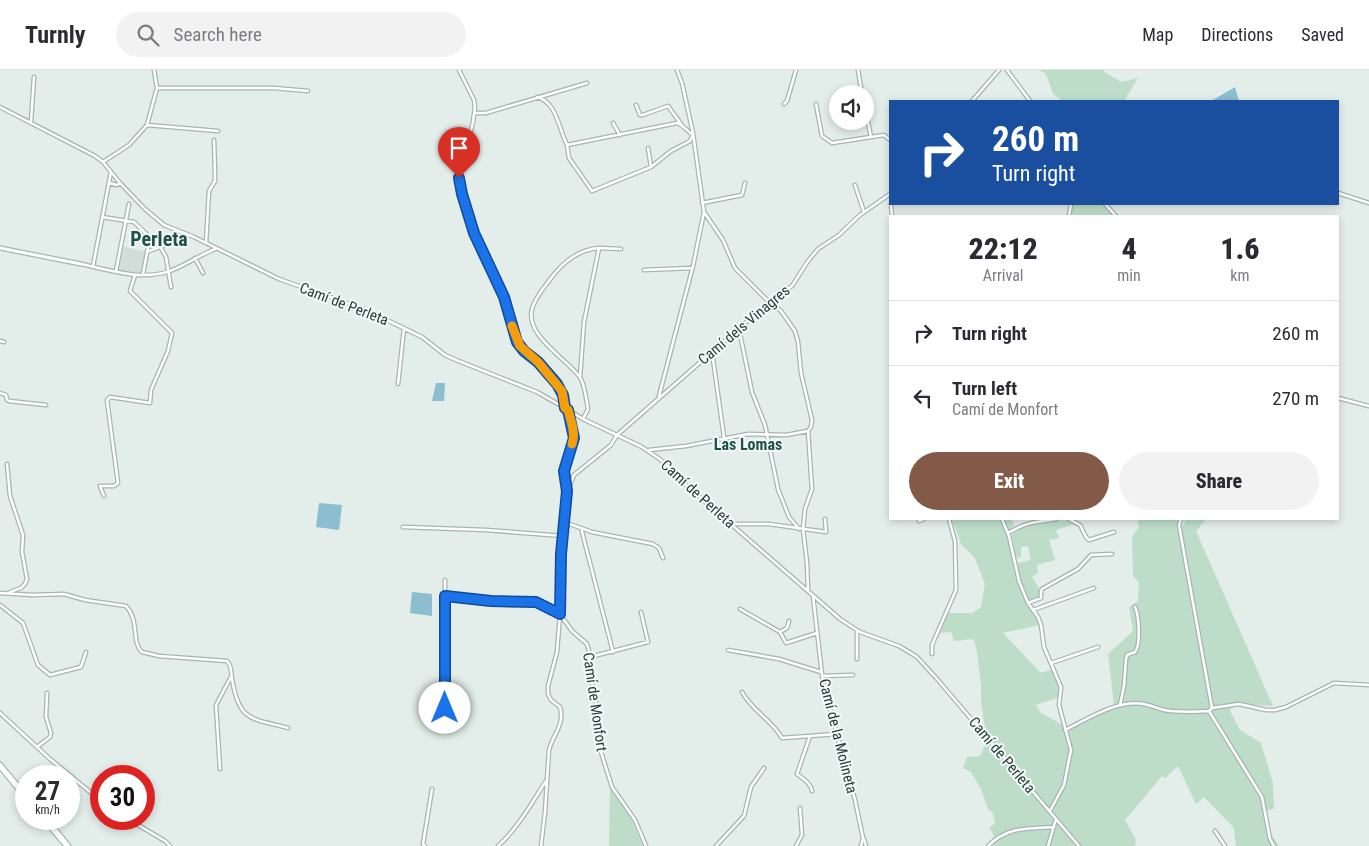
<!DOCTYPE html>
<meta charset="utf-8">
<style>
:root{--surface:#fff;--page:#f2f2f3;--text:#2b2b33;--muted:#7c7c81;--line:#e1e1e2;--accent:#835a47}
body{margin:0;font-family:"Roboto Condensed",sans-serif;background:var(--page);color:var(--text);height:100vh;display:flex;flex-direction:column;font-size:19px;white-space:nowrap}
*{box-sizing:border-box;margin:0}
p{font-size:16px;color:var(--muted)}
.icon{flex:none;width:28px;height:28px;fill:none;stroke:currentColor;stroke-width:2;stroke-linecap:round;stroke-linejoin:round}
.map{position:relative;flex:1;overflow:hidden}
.details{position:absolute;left:889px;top:145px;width:450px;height:305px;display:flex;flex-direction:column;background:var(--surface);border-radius:0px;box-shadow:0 2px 8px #0003}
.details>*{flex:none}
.banner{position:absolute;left:889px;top:30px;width:450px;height:105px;border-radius:0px;box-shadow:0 2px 8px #0003;background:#1a4fa0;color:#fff;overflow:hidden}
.fabs{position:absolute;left:829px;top:15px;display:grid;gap:10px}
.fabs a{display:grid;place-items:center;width:45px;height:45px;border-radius:50%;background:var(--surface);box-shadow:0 2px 8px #0003;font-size:25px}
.speed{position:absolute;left:15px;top:695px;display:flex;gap:10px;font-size:25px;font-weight:700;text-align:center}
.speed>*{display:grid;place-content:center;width:65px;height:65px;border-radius:50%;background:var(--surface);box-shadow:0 2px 8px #0003;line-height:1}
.speed small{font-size:12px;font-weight:400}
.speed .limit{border:8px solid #d22;background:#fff;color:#111}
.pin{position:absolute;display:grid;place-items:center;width:42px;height:42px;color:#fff;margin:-51px -21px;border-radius:50% 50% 50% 0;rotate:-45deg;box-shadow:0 0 5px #0007}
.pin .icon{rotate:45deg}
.me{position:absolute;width:55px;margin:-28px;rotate:0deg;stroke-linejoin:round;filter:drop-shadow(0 0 4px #0008)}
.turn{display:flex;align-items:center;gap:18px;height:105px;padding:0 20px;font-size:22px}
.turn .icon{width:65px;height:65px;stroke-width:2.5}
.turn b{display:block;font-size:35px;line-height:42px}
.eta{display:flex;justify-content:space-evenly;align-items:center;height:85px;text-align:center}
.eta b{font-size:30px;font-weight:800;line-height:35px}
.action{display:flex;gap:10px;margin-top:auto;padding:10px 20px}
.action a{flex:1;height:58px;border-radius:30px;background:var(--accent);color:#fff;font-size:20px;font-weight:800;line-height:58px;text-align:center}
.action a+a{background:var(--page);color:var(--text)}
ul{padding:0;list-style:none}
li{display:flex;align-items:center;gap:15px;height:65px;padding:0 20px;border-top:1px solid var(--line)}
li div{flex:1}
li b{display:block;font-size:19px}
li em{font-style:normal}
header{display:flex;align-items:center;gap:30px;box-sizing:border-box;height:70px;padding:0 25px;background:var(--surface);border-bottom:1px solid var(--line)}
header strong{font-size:24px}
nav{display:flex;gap:28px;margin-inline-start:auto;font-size:18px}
.search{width:350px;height:45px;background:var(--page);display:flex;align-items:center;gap:12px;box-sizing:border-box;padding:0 18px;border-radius:28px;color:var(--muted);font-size:19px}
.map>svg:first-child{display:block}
</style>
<header>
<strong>Turnly</strong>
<div class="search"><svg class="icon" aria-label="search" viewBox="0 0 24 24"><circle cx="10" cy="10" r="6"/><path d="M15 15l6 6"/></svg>Search here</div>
<nav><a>Map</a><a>Directions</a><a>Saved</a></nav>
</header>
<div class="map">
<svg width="1369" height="776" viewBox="0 0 1369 776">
<rect width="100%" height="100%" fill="#e3edea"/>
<path fill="#d1ddd9" d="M121,176L146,182L142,202L136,203L116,200Z"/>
<path fill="#bdddc9" d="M1039,0H1104V2L1122,12L1138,8L1124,31H1063L1053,24L1046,4Z
M1069,134H1105L1116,146H1070Z
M952,449H1011L1014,455L1008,462L1011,483L1018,493L1031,490L1028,476L1021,477V487L1016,488L1012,464C1029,455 1056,443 1074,454L1056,460L1059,468L1049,470L1055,490L1037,495L1038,503L1032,507L1040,520L1039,521L1040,529L1027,534L1038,547L1040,555L1003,563L1041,603L1052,599C1057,609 1061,617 1057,628L1036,635L1041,643L1063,655L1065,660L1108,639L1124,634L1114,635L1108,584L1133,561L1129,537L1138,531L1139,513L1133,506L1132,467L1139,457L1137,449H1181L1179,455L1183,456L1186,449H1206L1196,461L1273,636L1232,634L1230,641L1240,660L1261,673L1273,713L1274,739L1267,740L1271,764L1279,776H1236L1234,758L1204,727L1196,734L1178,696L1165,708L1162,706L1125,750L1136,770L1135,776H993L994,766L989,757L995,754L993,743L988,739L981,719L971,702L963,698L967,687L980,686L985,675V658L981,632V614L977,582L974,569L954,571L951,562L939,563L948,543H972L981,537L985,514L975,488L961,474Z
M610,717L615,726L628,741L643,776H609Z"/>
<path fill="#8cbed0" d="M1235,17L1239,31H1211Z
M436,313H445L444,331H432Z
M319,433L342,435L339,460L316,457Z
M412,522L432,524V546L410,543Z"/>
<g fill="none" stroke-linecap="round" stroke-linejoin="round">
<defs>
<path id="street" d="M459,0L474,30L475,37L473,52L459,109L465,137L480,176L504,227L517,271L524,281L538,292L557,314L562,321L565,338
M677,0L682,13L693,63L704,142L723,170L735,198L769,232L781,241L795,261L798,272L801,303L812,350L811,357L808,361L812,419L805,439L803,459L807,493L808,520
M858,0L862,24
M1007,0L1030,31
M157,18H274L308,21
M537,27C557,32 559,60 567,75L677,53C683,55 687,61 693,65L690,71L671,81L651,97L592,121L569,88L567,75
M972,31L999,0
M784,34L787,31L796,0
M816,34L822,66L832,73L884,65L890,70
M636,35L640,45H643L668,36L681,54
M0,37L95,86L103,92L120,113L145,139L164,155L194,167L279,209L364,239L422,267L445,285L456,290L537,322L565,338L583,349L642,377L661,390L679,409L840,549L860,562L899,576L909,582L917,587L938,610L1079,776
M865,37L871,67
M475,43H486L587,13
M31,52L34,7
M613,53L620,65
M147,55L218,61
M648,78L651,97
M103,92L129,75L147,55L157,18L154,0
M109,113L117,115L120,113
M855,115L864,142
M1338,123L1369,133
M702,133L742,125L745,113
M891,134L892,146
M1105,134L1116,146
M1069,146L1071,134
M102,147L134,152L161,178L166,187L171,217
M206,173L209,121L215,111V104L214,70
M147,182L172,172L177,162
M195,188L203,203
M81,194C109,200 141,211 170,201C184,196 200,185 215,179
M93,196L111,102
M644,200L692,198
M116,201L129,134
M143,204L150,167
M739,259L752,322L765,355L778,419L789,447L799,459
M0,271L4,272
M712,282L724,367
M580,307L584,252L599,178L621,179
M398,314L404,258
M0,323L6,325L7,330L9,331L46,335
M659,326L693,196L704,142
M1338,328L1369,336
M569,341L574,367L564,401L567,421L561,484L560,544L572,561L587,574L589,581L591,608L599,649V667L601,682L612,717L635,750L646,776
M583,349L588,339C586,329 585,313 579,306C564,287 522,263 533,236C537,225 545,216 552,207C563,192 580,179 599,178
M649,380L686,376L748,364L786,365L808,361
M7,394L10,426L23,465L22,482L27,509L25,514L21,518L10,522
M568,420L574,405L611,375L617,365L769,232L792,216L808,191L818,179L839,165L860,145L890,124
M104,426L100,416H114L118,413L107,330L110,327L150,333L151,320L168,281L172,263L130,221L135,205
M1002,449L1009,466L1019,511L1028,533L1038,547L1041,555L1044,577L1061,617L1059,635L1071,680L1064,715L1050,741
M1069,449L1080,455L1086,467L1089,470L1114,462
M919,451L924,449
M564,452L592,462L653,474L659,478L663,488
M732,454H769L826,462L825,449
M403,457L486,460L563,466
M581,458L613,582
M1008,463C1027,452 1035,452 1056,449
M445,510V653
M0,523L32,525L64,524L85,530L126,536C140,551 131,572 142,582L159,586L227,591C232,596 231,603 232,609C239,652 251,648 288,658
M445,526L491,531L536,532L560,544L557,582L548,616V624L551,630L560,637C565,655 553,664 549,680L545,742L541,776
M813,526L823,613L855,730L863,768L861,776
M1028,533L1041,528V522L1042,519L1078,499L1091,485L1112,484
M0,535L23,553L38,595L50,605L81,597L86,582
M740,539L780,562
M1033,540L1094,518
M789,551L787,558L780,562L786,573L817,563
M857,560V589
M728,580L779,589L821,602
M932,584V575L956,520L955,471L949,449
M590,587L648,572L641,542
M1051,593L1098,577
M822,606L853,605
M742,622C753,642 771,649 782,668L810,666
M1120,635L1124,616L1126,589L1127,585L1135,582C1141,575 1139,545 1135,537
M1212,638L1239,634L1266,640H1275L1286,637L1334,613L1369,615
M1209,641L1262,727L1270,769L1274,776
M0,643L50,689L101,731
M1065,660C1088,649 1117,629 1144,634C1153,636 1161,640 1170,641C1183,642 1196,642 1209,641L1212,638L1179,455L1181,449
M37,677L50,667L51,663L46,647L47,623
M220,699L216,635L231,607
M812,721C811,713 803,709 797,704L810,666L836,664
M128,749L165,771L170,776
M1215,761L1225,776
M864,769L866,776
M425,776L423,774L432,719
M498,776C518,758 531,734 546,711
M716,776L744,746L751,717L764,698
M796,776L802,765L800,738
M988,776C1008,756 1027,759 1054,757
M1048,776L1056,749"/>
<path id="secondary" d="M0,178L81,194
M0,694L26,725
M0,697L26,729
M43,749L66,776
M47,749L69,776"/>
</defs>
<use href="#street" stroke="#a6b5b2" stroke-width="5"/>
<use href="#secondary" stroke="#a2b8b3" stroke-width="5.5"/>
<use href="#street" stroke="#fff" stroke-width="2.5"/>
<use href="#secondary" stroke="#fff" stroke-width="3"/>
</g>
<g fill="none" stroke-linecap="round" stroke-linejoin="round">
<defs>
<path id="route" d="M445,638V526L491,531L536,532L560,544L561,484L567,421L564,401L574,368L568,340L565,338L563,325L557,314L538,292L524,281L517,272L504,227L474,163L462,124L459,108"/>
</defs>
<use href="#route" stroke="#114b97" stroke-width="12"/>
<use href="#route" stroke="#1a73e8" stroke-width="9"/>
<path stroke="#f59e0b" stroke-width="9" d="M512,256L520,276L538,292L562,321L565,338L568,340C571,351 576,363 572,374"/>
</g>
<g text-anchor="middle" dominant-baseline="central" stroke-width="4" stroke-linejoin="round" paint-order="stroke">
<g font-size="15" fill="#233e3a" stroke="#f4f9f7">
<text transform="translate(344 234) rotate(21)">Camí de Perleta</text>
<text transform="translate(744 255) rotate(-40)">Camí dels Vinagres</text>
<text transform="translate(698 424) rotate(42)">Camí de Perleta</text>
<text transform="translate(595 632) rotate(82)">Camí de Monfort</text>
<text transform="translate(838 666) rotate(76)">Camí de la Molineta</text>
<text transform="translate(1002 685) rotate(50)">Camí de Perleta</text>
</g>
<g font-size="16" font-weight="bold" fill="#1f504a" stroke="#f4f9f7">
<text x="748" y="374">Las Lomas</text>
</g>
<g font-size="20" font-weight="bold" fill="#1f504a" stroke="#f4f9f7">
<text x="159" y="169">Perleta</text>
</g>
</g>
</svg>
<div class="fabs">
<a><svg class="icon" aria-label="sound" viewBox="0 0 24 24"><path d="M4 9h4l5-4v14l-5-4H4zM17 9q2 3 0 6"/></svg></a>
</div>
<div class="speed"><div>27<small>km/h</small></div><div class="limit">30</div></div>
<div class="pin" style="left:459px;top:108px;background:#d93025"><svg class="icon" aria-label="arrive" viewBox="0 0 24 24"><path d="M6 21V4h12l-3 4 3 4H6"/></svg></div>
<svg class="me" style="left:445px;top:638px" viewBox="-20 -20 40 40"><circle r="19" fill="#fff"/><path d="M0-13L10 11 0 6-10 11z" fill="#1a73e8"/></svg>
<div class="banner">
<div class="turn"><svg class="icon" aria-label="right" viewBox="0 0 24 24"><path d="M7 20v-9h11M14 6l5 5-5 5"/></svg><div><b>260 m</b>Turn right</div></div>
</div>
<section class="details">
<div class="eta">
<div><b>22:12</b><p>Arrival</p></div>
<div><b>4</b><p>min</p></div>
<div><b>1.6</b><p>km</p></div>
</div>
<ul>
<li><svg class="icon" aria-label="right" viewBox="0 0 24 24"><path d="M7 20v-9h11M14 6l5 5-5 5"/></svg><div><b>Turn right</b></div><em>260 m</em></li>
<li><svg class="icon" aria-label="left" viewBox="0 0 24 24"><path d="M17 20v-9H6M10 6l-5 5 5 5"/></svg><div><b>Turn left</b><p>Camí de Monfort</p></div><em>270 m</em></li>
</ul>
<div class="action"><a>Exit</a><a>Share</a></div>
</section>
</div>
